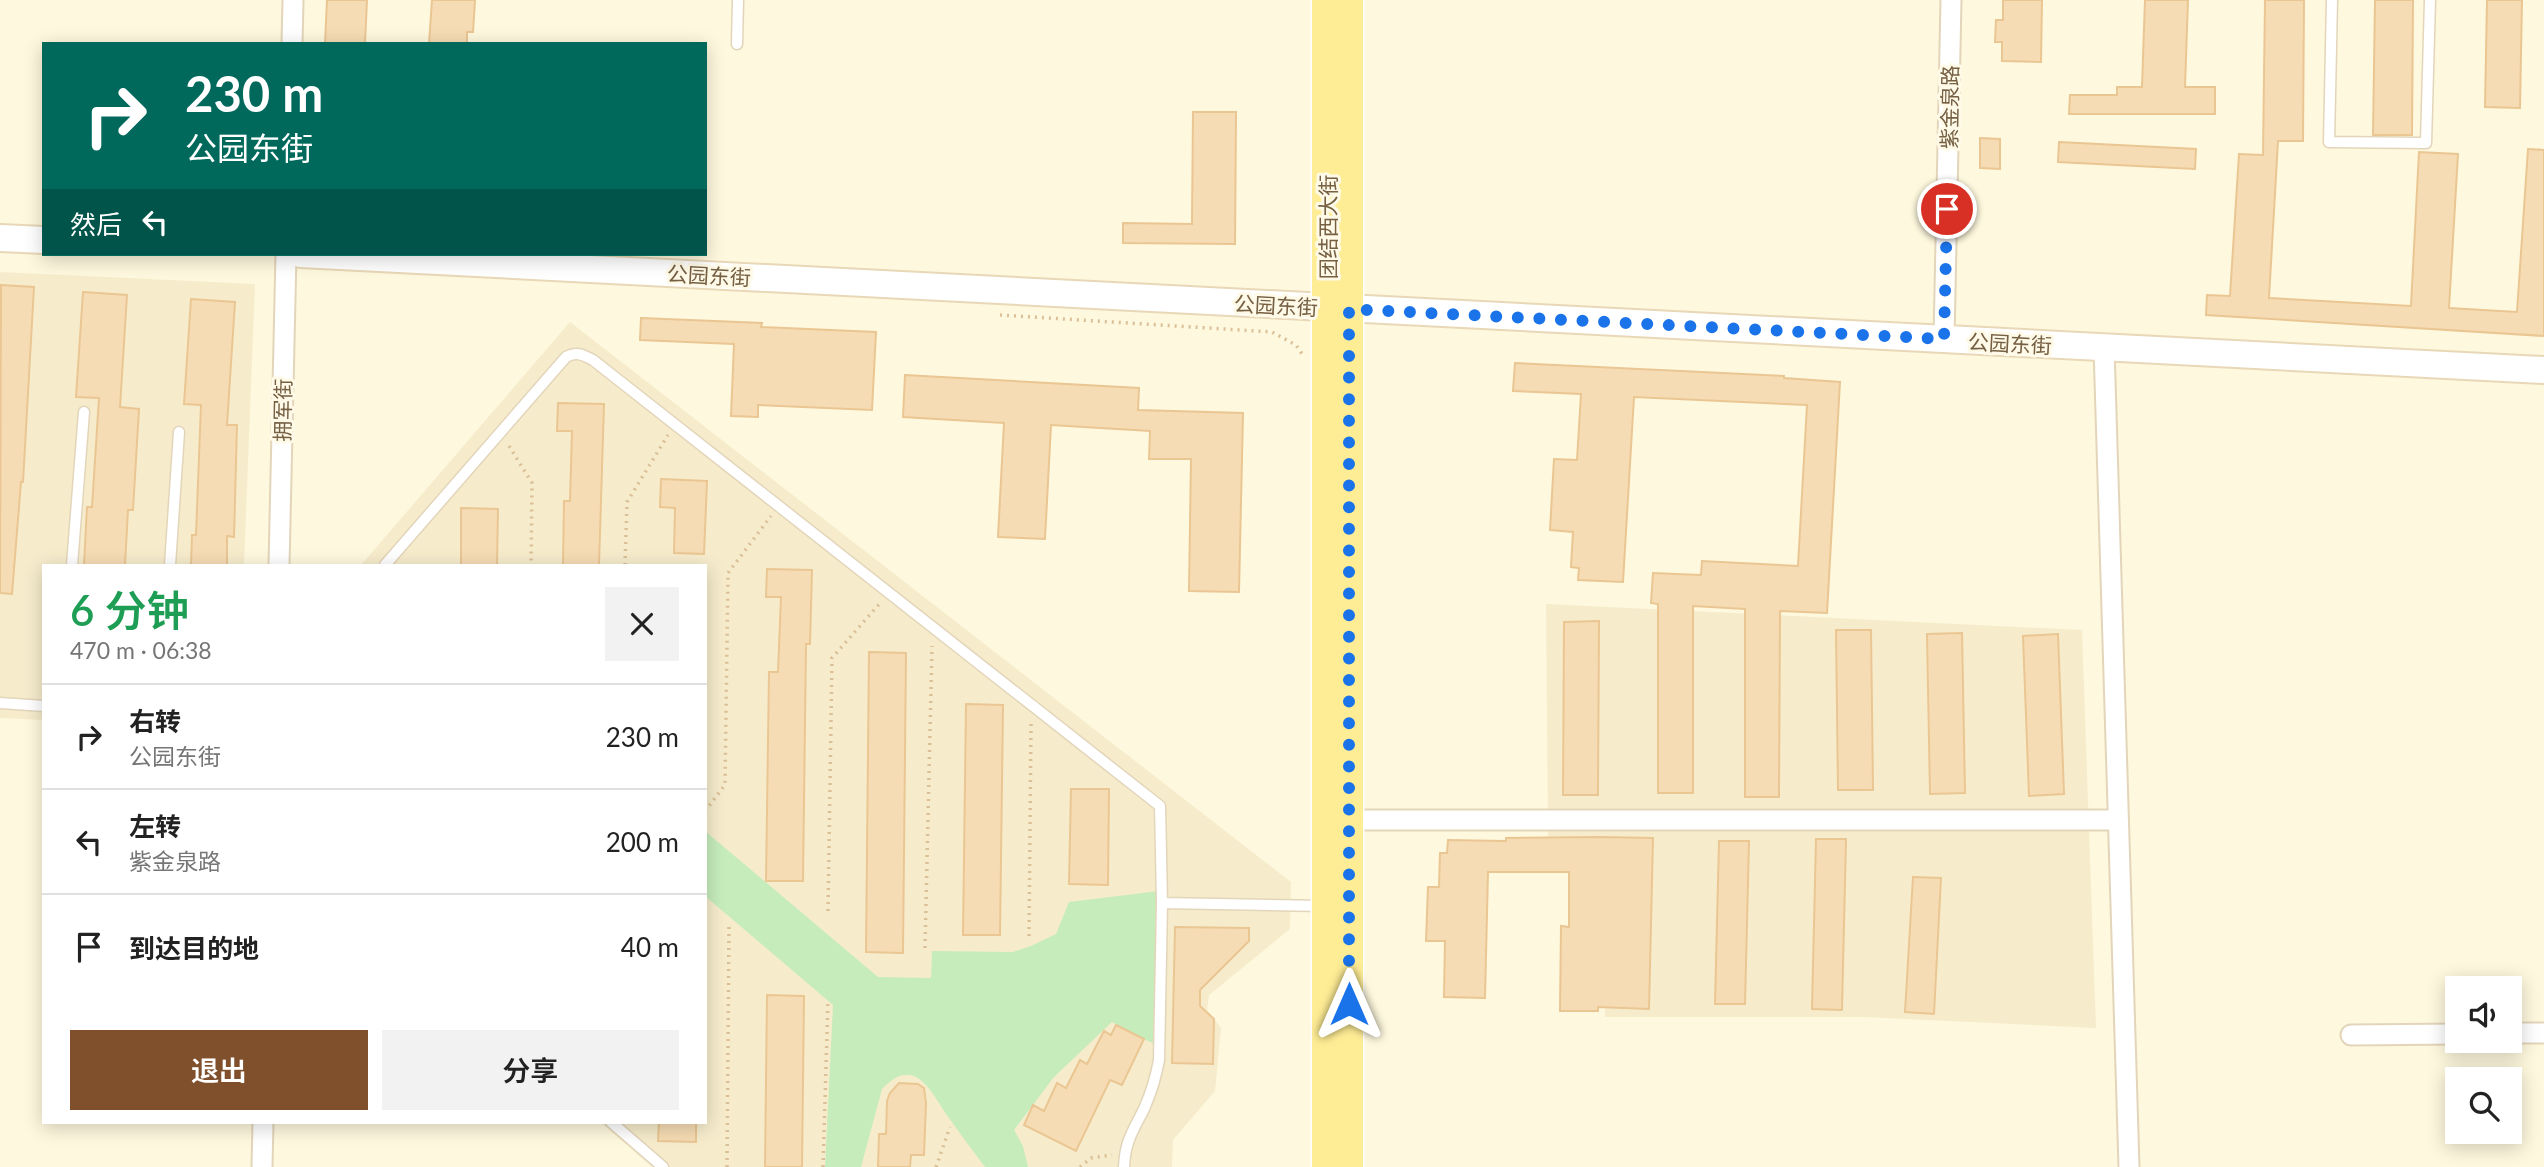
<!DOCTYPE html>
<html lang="zh">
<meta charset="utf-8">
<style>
:root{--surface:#fff;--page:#f2f2f2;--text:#222;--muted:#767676;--line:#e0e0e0;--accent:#80502c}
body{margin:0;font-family:Lato,"Noto Sans SC",sans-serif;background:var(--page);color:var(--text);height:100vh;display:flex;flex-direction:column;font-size:26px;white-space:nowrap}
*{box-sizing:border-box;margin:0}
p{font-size:23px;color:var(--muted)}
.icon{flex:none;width:38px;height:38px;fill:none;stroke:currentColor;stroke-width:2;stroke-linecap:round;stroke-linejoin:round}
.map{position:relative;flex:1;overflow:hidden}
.sheet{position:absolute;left:42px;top:564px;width:665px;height:560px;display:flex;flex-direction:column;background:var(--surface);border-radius:0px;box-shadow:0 4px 18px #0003}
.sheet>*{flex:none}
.top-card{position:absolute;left:42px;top:42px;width:665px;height:214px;border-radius:0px;box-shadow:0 4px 18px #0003;background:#00695c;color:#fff;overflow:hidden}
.controls{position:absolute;left:2445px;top:976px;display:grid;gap:14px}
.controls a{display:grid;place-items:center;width:77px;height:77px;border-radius:0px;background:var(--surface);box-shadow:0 4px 18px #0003;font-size:35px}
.pin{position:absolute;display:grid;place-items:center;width:60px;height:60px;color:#fff;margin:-30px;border:4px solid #fff;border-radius:50%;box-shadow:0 2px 7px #0007}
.me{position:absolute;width:77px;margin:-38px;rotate:0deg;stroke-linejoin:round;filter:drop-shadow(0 0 5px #0008)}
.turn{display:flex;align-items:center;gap:24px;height:147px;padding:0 28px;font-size:32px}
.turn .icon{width:91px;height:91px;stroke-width:2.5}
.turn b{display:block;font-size:49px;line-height:60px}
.then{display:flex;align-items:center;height:66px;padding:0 28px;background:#0003;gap:14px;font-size:26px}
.round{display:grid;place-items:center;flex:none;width:74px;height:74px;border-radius:0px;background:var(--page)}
.head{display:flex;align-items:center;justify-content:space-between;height:119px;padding:0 28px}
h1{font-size:42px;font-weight:600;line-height:52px;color:#1e9e55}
.button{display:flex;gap:14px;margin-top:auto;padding:14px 28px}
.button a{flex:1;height:80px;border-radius:0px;background:var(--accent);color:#fff;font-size:28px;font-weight:600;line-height:80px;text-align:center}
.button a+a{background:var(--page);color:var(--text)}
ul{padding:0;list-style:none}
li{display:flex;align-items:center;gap:21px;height:105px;padding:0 28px;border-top:2px solid var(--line)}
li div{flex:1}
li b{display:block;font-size:26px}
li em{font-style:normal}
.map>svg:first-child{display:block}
</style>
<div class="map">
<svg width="2544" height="1167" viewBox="0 0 2544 1167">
<rect width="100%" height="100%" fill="#fef8de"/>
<path fill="#f6eccc" d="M0,272L255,284L244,565H44V720L0,718Z
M570,322L1291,882L1290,929L1209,995L1207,1010L1221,1028L1215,1091L1173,1140L1172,1167H652L600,1122H705V565H361Z
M1546,604L2082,630L2096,1028L1863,1017H1605L1603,838H1548Z"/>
<path fill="#c6ecbc" d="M705,831L878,977L931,978L932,951L1013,952L1031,946L1056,934L1069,902L1159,891L1154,1044L1112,1022L1054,1077L1014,1130L1023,1146L1028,1167H985C973,1151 961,1135 949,1118C931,1093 916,1053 882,1089L861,1167H825L833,1005L705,896Z"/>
<path fill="#f6dcb4" stroke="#eac693" stroke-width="2" d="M327,0H367L365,44H325Z
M432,0H475L473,32H467V44H429Z
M2003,0H2042L2041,62L2002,61V42H1995L1996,20H2003Z
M2145,0H2188L2185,87H2215V114H2069L2070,95H2117V87H2142Z
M2265,0H2304L2303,141H2278L2269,298L2411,306L2419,152L2458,154L2449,308L2517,312L2528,149L2544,150V336L2206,315L2207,295L2230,296L2239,154L2263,155Z
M2375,0H2413L2412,135H2373Z
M2487,0H2522L2520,108L2485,107Z
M1193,112H1236L1235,244L1123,243V223L1192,224Z
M1980,138L2000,139V169L1980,168Z
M2059,142L2196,149L2195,169L2058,162Z
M1,285L34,287L23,482H21L12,594L0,593Z
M83,292L127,295L120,407L139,409L133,510H128L125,565H84L87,507H92L99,398L76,397Z
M191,299L235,302L227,425H237L234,537L227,536V565H191L192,535H196L201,405L184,404Z
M641,318L762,323L761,327L876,332L872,410L758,405V417L731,416L734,344L640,340Z
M1515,363L1784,376V378L1840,382L1827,613L1780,611L1779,797H1745V609L1693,606V793H1658V604L1651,603L1653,573L1701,575L1702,561L1798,566L1807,405L1634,397L1623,582L1578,580L1579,568L1571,567L1573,532L1550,530L1554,459L1577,460L1581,394L1513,391Z
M905,375L1139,388L1138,410L1243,413L1239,592L1189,591L1191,459H1149L1150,431L1051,425L1045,539L998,537L1004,423L903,417Z
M558,403L604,404L599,565H563L564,501H570L572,431H557Z
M661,479L707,481L704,554L674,553L675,508L660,507Z
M461,508L498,509L497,565H461Z
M767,569L812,570L810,644H806L803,881H766L769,672H778L781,597H766Z
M1599,621L1598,795H1563L1564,622Z
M1836,630H1871L1873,790H1838Z
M1962,633L1965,793L1930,794L1927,634Z
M2058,634L2064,794L2029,796L2023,636Z
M869,652L906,653L903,953L866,952Z
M966,704L1003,705L1000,935H963Z
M1071,789H1109L1108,885L1069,884Z
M1600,837L1653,838L1649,1009L1598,1007V1011H1560L1561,926L1569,927V872H1488L1485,998L1444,997L1445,941H1426L1428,887H1439L1440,853H1447L1448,840L1506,841V838Z
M1816,839H1846L1842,1010L1812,1009Z
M1719,841H1749L1745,1004H1715Z
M1913,877L1941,878L1934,1014L1905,1012Z
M1175,927L1249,928V941L1200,990V1006L1214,1019L1213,1064L1172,1063Z
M767,995L804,996L802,1167H765Z
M1116,1025L1144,1039L1122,1085L1110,1080L1076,1151L1024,1125L1033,1105L1044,1111L1057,1083L1066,1088L1080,1060L1087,1064L1104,1031L1111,1035Z
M899,1083L918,1084L924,1088L926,1103L924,1155H911L910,1167H878L879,1134H886L887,1101L890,1093Z
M659,1122H696V1142L658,1141Z"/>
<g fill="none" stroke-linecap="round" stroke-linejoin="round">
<defs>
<path id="lane" d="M2332,0L2329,142L2426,143L2430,0
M737,44L738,0
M72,565L84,412
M170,565L179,432
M385,565L566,357C577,351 583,355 593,360L1160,806L1162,903L1159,1060C1156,1077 1151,1093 1144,1109C1133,1131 1125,1141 1124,1167
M0,703L44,706
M1162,903L1322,906
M611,1122L663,1167"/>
<path id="street" d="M292,44L293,0
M1944,339L1951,0
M2104,347L2129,1167
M279,565L286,254
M1349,820H2118
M2510,1033H2544
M2351,1035L2457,1034
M262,1167L263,1122"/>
<path id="secondary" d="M0,238L44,240
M301,254L2544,370"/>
<path id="primary" d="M1327,1167V0
M1348,1167V0"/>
</defs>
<use href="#lane" stroke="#e3d5ba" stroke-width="13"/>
<use href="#street" stroke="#e3d5ba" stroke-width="23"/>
<use href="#secondary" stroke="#e8d8b7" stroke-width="30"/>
<use href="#primary" stroke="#fff" stroke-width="33"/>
<path stroke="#dabf97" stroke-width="3.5" stroke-dasharray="2 5" stroke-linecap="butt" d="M1000,315L1272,332L1296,345L1302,354
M509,446L532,483L531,565
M625,565L627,502L668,435
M705,811L725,785L728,573L771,516
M828,911L832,658L881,602
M1029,936L1031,724
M925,948L932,646
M727,1167L729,923
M823,1167L828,1000
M936,1167L950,1127
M1080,1167L1091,1158L1112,1155"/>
<use href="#lane" stroke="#fff" stroke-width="10"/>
<use href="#street" stroke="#fff" stroke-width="19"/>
<use href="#secondary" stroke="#fff" stroke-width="26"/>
<use href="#primary" stroke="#ffed95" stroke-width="30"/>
</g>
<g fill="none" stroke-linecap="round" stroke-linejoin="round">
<path stroke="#1a73e8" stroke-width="12" stroke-dasharray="0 21.6" d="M1349,1004V309L1944,339L1947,209"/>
</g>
<g text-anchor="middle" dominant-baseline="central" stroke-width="6" stroke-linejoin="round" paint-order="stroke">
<g font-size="21" fill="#766044" stroke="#fffae7">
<text transform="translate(1949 107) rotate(-89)">紫金泉路</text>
<text transform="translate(1327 227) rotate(-90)">团结西大街</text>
<text transform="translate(709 275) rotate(3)">公园东街</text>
<text transform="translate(1276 305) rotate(3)">公园东街</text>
<text transform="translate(2010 343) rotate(3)">公园东街</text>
<text transform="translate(282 410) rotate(-89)">拥军街</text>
</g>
</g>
</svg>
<div class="controls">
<a><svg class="icon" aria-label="sound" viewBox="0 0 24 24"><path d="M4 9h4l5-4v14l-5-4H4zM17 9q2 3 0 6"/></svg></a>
<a><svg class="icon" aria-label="search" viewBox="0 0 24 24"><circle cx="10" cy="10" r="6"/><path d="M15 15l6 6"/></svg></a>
</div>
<div class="pin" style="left:1947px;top:209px;background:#d93025"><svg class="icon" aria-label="arrive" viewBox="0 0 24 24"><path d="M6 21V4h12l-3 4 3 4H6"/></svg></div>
<svg class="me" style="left:1349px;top:1004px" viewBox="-20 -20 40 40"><path d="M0-17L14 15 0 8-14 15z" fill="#1a73e8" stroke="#fff" stroke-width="4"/></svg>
<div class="top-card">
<div class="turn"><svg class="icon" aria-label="right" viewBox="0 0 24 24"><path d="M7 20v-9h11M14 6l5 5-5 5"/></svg><div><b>230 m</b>公园东街</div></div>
<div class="then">然后<svg class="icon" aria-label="left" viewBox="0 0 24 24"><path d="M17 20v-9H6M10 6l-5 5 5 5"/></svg></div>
</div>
<section class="sheet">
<div class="head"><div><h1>6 分钟</h1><p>470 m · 06:38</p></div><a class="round"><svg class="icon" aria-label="close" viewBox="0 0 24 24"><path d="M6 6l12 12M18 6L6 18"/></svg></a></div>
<ul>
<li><svg class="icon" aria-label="right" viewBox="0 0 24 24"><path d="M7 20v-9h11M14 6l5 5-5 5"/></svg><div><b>右转</b><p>公园东街</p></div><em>230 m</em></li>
<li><svg class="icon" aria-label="left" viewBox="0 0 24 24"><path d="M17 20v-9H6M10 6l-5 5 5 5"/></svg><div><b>左转</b><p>紫金泉路</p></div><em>200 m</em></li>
<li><svg class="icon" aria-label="arrive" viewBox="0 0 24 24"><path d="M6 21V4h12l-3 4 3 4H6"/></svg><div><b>到达目的地</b></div><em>40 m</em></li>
</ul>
<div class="button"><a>退出</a><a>分享</a></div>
</section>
</div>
